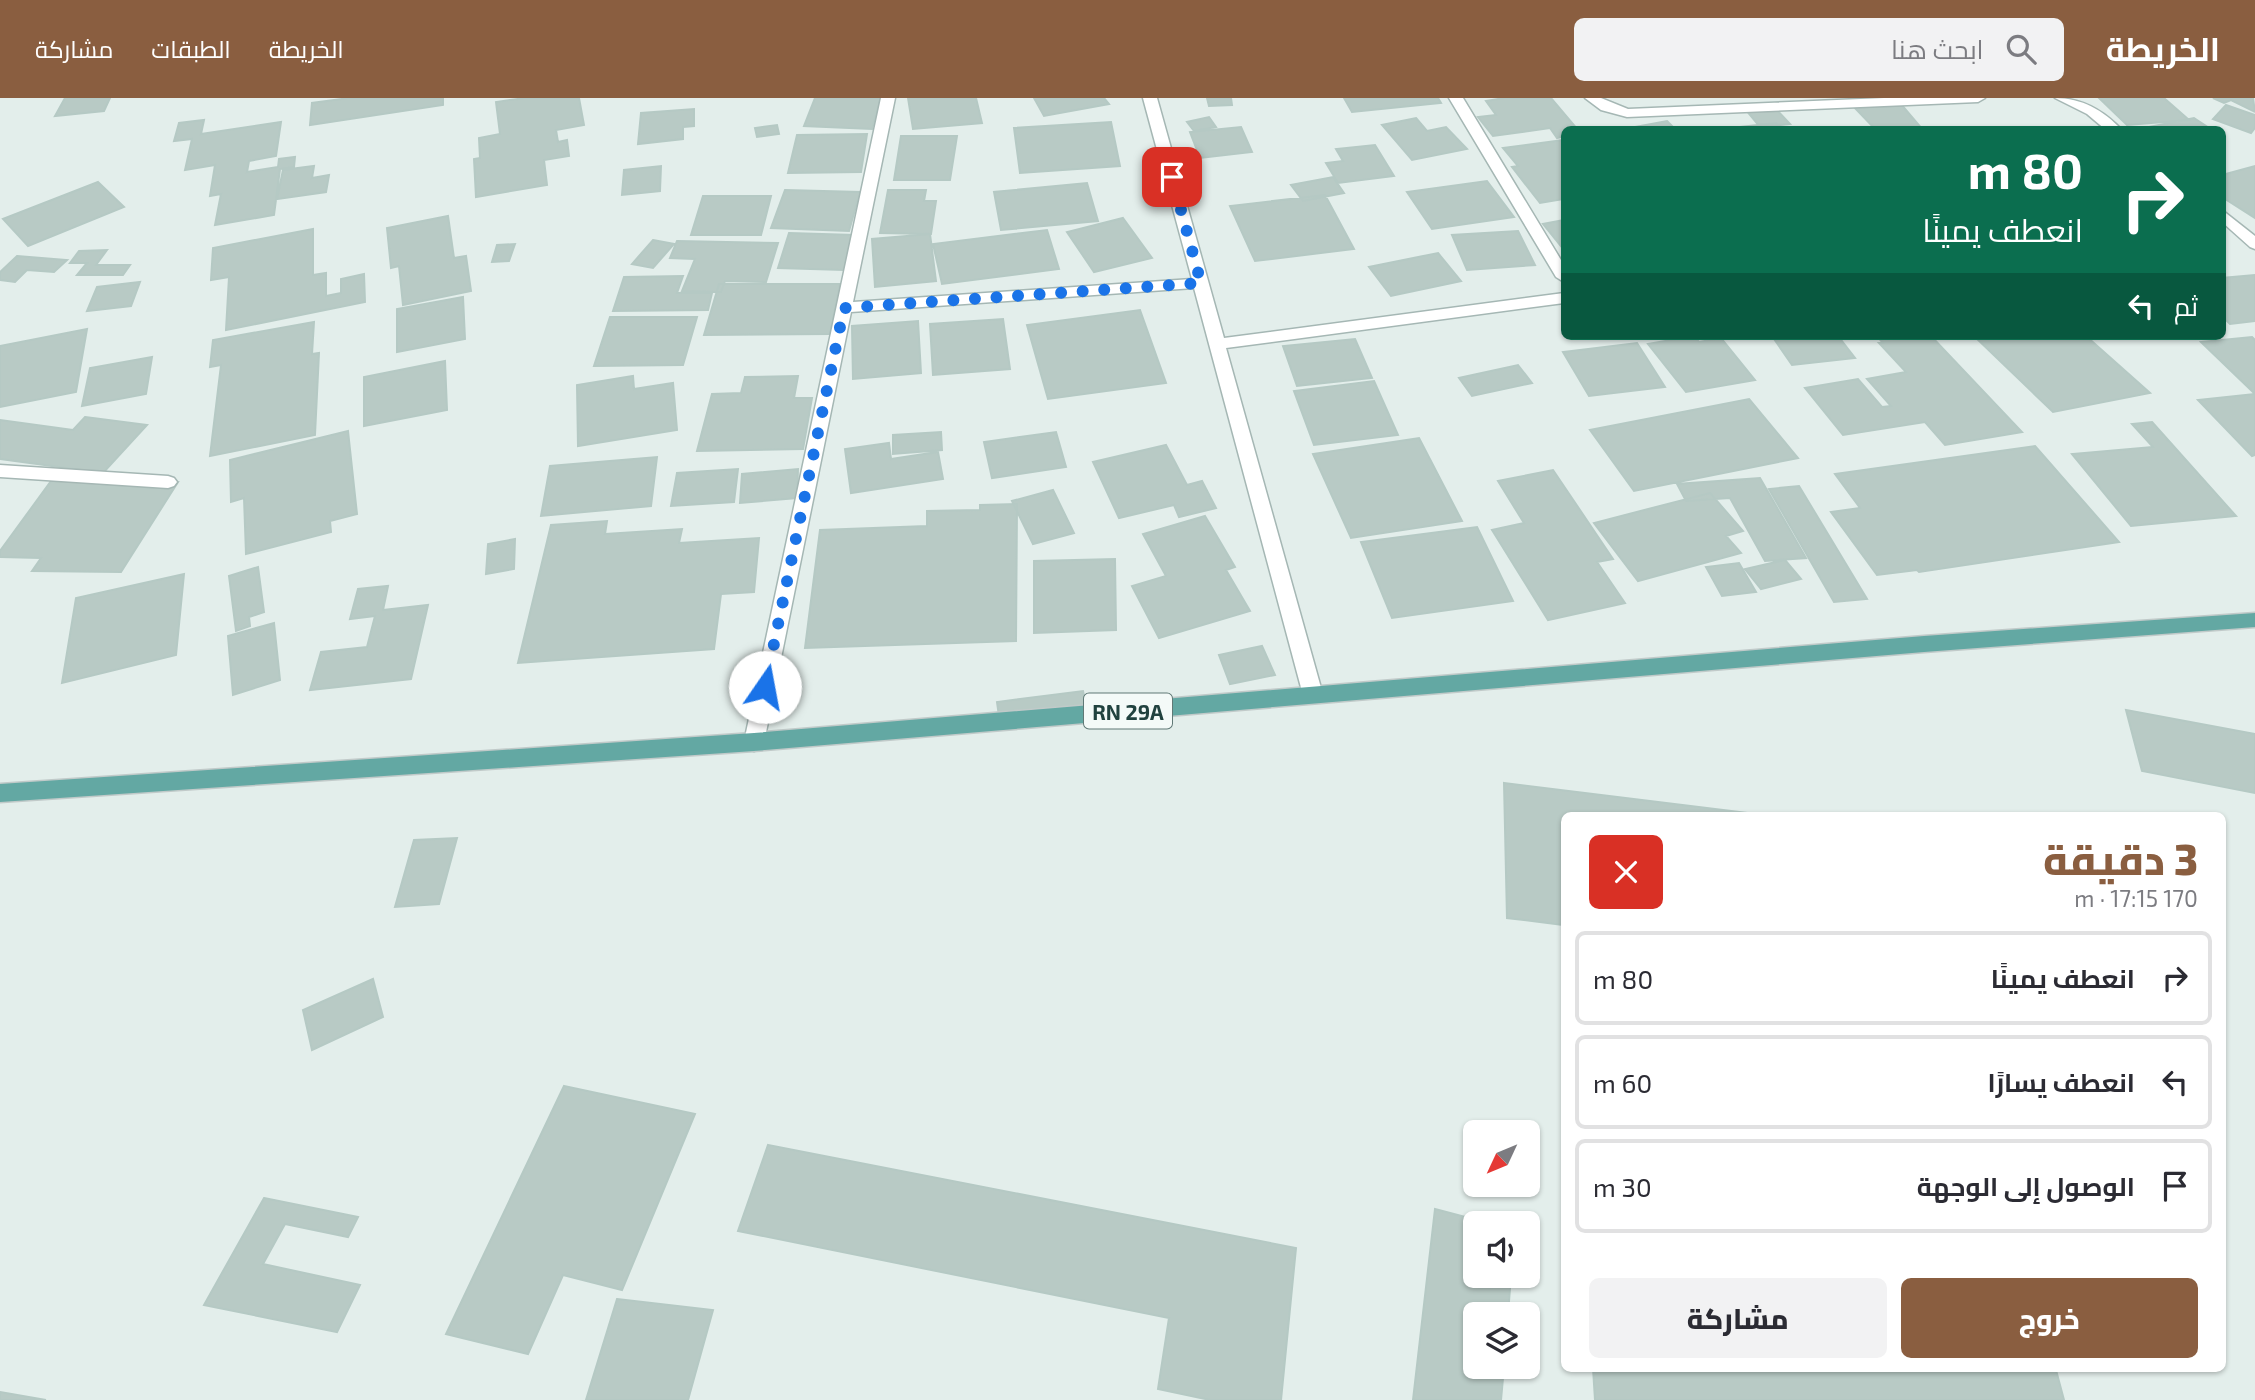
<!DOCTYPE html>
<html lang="ar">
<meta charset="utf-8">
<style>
:root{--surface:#fff;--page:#f2f2f3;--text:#2b2b33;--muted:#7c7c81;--line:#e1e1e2;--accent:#8a5e40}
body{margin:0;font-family:"Exo 2",Cairo,sans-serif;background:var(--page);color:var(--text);direction:rtl;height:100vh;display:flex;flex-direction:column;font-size:26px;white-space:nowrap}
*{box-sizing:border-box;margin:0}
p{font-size:23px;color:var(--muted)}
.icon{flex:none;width:38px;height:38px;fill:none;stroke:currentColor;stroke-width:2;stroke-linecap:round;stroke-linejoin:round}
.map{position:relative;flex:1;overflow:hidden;direction:ltr}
.drawer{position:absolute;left:1561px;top:714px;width:665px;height:560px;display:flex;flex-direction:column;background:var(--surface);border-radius:10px;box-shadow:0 2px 5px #0004;direction:rtl}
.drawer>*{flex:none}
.guide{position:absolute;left:1561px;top:28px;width:665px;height:214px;border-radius:10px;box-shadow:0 2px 5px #0004;direction:rtl;background:#0b6e4f;color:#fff;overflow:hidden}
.needle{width:46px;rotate:226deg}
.tools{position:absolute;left:1463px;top:1022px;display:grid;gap:14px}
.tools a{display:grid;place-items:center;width:77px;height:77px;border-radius:10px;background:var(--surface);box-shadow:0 2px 5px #0004;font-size:35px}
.pin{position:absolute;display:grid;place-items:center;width:60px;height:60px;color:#fff;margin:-30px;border-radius:14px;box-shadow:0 4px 10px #0006}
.me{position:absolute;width:77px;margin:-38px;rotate:12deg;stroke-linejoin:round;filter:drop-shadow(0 0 5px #0008)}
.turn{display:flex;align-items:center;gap:24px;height:147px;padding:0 28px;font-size:32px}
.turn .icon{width:91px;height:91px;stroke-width:2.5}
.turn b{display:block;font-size:49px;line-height:60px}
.then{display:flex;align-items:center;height:66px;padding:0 28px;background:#0003;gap:14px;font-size:26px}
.round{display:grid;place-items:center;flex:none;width:74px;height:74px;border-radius:10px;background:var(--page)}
.overview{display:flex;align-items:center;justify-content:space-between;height:119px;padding:0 28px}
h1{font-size:42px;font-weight:800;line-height:52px;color:var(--accent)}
.cta{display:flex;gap:14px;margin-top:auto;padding:14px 28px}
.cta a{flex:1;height:80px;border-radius:10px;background:var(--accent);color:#fff;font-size:28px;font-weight:800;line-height:80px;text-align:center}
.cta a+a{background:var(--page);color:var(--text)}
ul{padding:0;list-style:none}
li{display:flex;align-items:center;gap:21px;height:94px;margin:0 14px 10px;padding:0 14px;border:4px solid var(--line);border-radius:10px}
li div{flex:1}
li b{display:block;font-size:26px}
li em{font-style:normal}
header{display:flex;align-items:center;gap:42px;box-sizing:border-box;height:98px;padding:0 35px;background:var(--accent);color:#fff}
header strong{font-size:33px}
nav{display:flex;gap:38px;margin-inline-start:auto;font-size:24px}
.search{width:490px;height:63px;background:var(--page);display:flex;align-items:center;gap:18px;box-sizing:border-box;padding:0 24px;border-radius:10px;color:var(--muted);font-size:26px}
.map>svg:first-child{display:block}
</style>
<header>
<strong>الخريطة</strong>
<div class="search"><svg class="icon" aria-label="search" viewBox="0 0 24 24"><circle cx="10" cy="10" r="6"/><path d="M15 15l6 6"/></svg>ابحث هنا</div>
<nav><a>الخريطة</a><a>الطبقات</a><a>مشاركة</a></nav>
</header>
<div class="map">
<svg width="2255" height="1302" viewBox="0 0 2255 1302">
<rect width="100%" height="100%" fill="#e3eeeb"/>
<path fill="#b8cac5" stroke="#b5c9c4" stroke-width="2" d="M65,0H110L104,13L55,18Z
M349,0H443V7L310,27L312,5Z
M525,0H579L584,27L556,32L558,44L567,42L569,58L544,62L547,87L476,99L474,61L480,60L479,40L500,36L496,4Z
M815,0H881L872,31L804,28Z
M908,0H976L982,25L913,31Z
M1034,0H1104L1109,6L1044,18Z
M1207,0H1231L1232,7L1209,8Z
M1344,0H1438L1441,5L1352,14Z
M1504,0H1551L1578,32H1564V38L1557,40L1550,30L1493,38L1478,19L1496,17L1486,3Z
M2099,0H2164L2189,22L2127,27Z
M2213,0H2253L2255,14L2231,2L2224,5Z
M1900,5L1923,32H1876L1854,9Z
M2226,7L2255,17V30L2251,35L2213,21Z
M1775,10L1790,26L1760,29L1746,12Z
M694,11V28L683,29V41L638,46L641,15Z
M1209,19L1216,29L1194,33L1187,24Z
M1416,20L1427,33L1446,29L1467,51L1412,62L1382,27Z
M2194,20L2212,32L2144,30Z
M204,22L201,36L281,24L276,58L249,63L247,74L278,69L279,61L295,59L294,69L280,71L274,117L215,127L221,96L210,98L215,67L185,72L192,41L174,43L179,25Z
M1667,23L1676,32H1619Z
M1111,24L1120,68L1020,75L1014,30Z
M1776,25L1782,32H1712Z
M777,27L779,36L757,39L755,30Z
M1241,29L1252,54L1200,60L1190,34Z
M867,36L861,74L788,75L797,37Z
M901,38H957L950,82H894Z
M1564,42V101L1540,105L1512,69L1518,68L1503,50Z
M1375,47L1394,78L1338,85L1326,65L1343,63L1336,51Z
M314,68L312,80L329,77L326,94L277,101L283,72Z
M661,68L660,93L622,97L624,72Z
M2255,68V120L2222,99V77Z
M1333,79L1344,95L1303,103L1291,87Z
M1487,83L1514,119L1432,131L1407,94Z
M98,84L124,109L28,148L3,121Z
M1087,85L1098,123L1001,132L994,94Z
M785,92L860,94L849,133L771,130Z
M888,92H926L924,103H936L931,136L880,135Z
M1325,97L1354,151L1255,163L1230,108Z
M703,98H771L761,137H691Z
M448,118L454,160L466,158L471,193L403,207L399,168L391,170L387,130Z
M1123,120L1152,160L1094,174L1067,134Z
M1564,122V152L1543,126Z
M313,131V177L326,175V198L341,195V181L364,176L365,204L226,232L229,179L211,182L213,150Z
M1047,132L1059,171L942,186L933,146Z
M1518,133L1535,167L1467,172L1452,137Z
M789,135L854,137L844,172L778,170Z
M930,136L936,183L875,189L872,141Z
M653,142L674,146L653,170L632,166Z
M677,143L778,145L766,184L725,183L721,194L682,193L695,161L670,160Z
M515,146L509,163L492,164L497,147Z
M107,152L96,167H130L123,177H77L87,165H70L79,153Z
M1438,155L1461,183L1391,198L1369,169Z
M17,158L67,162L54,174L27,172L15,184L0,182V174Z
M2255,177V223L2230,226L2222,218V180Z
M683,178L677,195H712L708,212L613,213L624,179Z
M140,184L131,208L87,213L97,189Z
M719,186H840L830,236L704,237Z
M463,199L465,241L397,254V211Z
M1140,212L1166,285L1048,301L1027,227Z
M610,219H697L683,267L594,268Z
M1003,221L1010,271L933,277L930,226Z
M918,223L921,275L853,281L852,228Z
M314,224L312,256L319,255L315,337L210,358L221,267L210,269L213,242Z
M87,231L76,294L0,309V248Z
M1694,238L1699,244L1721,240L1755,282L1686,294L1648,246Z
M1772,238H1838L1855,260L1792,267Z
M1877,238H1931L2022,334L1945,347L1925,324L1843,337L1805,290L1858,281L1882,309L1891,308L1867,281L1906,274L1879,245H1883Z
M1974,238H2086L2150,295L2053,314Z
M2252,239L2255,242V357L2252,358L2198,302L2255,296L2201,244Z
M1355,241L1372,280L1297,288L1283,248Z
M1637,245L1665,289L1589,298L1563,254Z
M152,259L146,296L82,308L90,270Z
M445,263L447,312L364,328V279Z
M1518,267L1532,285L1472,298L1459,280Z
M633,278L634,291L673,285L677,332L578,348L577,287Z
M798,278L794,300H812L803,351L697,353L712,296L741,295L745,279Z
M1374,283L1398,337L1314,347L1294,293Z
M1749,301L1798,360L1634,393L1590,332Z
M85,319L147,327L103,375L0,361V322L73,332Z
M2152,324L2236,418L2131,428L2072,356L2153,349L2132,326Z
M348,333L357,416L330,423L331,434L246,456L244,400L231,404L230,362Z
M941,334L942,352L893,356V337Z
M1056,334L1066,369L992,380L984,344Z
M1419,340L1462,423L1351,440L1313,356Z
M889,345L891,361L938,354L943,381L851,395L845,351Z
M1166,347L1187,387L1202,383L1216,410L1179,419L1174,407L1119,420L1093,364Z
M2035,348L2119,444L1919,474L1917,472L1877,477L1831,414L1860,410L1835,376Z
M657,359L651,408L541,418L550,368Z
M738,371L734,404L671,408L677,375Z
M798,371L797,400L740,405L742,376Z
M1553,372L1613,461L1597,464L1625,505L1548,522L1492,432L1524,425L1498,383Z
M1760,380L1806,460L1765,463L1730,400L1686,403L1677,386Z
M51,383L178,384L121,474L32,473L41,460L0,459V453Z
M1799,388L1867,501L1834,504L1769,391Z
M1053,392L1074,435L1033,446L1012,403Z
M1710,395L1743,433L1726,438L1741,455L1638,483L1594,425Z
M1017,406L1016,543L805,550L820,432L927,428V413L980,412V407Z
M1205,418L1235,469L1226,472L1250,513L1159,540L1132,488L1166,478L1143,436Z
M607,423L605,436L682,431L679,445L759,440L754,494L721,496L714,551L518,565L551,427Z
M1477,429L1513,503L1392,520L1361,444Z
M515,441L514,471L486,476L488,446Z
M1115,461L1116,532L1034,535V463Z
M1785,462L1801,481L1761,491L1745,471Z
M1739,465L1756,494L1722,498L1706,469Z
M258,469L264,514L249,519L250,528L236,533L229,478Z
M184,476L176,557L62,585L76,500Z
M388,488L383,512L428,507L411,581L310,592L321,554L367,549L375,518L350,521L358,491Z
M274,525L280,582L233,597L228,538Z
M1262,548L1275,577L1230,586L1219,557Z
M1083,593L1087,613L1000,625L997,604Z
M2126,612L2255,636V695L2142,673Z
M1504,685L1772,718H1564V827L1507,820Z
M457,740L439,806L395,809L414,742Z
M373,881L383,919L312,952L303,912Z
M564,988L695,1016L622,1192L563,1177L528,1256L446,1236Z
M768,1047L1296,1150L1281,1302H1210L1158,1291L1169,1220L738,1133Z
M264,1100L358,1119L348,1139L285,1126L263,1166L360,1187L337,1234L204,1207Z
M1435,1111L1488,1125H1475V1178H1511L1508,1216H1475V1269H1504L1501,1302H1413Z
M617,1201L713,1212L688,1302H586Z
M1593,1270H2048L2056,1272L2064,1302H1595Z
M0,1294L46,1302H0Z"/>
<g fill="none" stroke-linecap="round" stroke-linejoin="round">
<defs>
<path id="service" d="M0,367L168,378L174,380L177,384L174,388L168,390L0,379Z"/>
<path id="minor" d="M881,0H895L853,204L1192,181L1143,0H1157L1224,240L1564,195V205L1226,250L1323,597L1320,603L1313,605L1306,603L1303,597L1194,190L851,214L764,644L761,650L754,653L747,650L744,644Z
M1449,0H1463L1564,167V184L1556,179Z
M1585,0H1601L1628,11L1884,0H1985L1978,4L1627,19L1601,12Z
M2055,0C2082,0 2103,12 2122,32H2106L2087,16Z
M2222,112L2255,138V151L2250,149L2222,124Z"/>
<path id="primary" d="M2255,515V529L1924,554L754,653L0,704V686L754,635L1924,538Z"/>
</defs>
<use href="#service" stroke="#a5b7b4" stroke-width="3"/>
<use href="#minor" stroke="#a5b7b4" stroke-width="3"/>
<use href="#primary" stroke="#c1cac9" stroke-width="3"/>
<use href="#service" fill="#fff" fill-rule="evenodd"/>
<use href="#minor" fill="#fff" fill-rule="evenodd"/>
<use href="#primary" fill="#63a8a3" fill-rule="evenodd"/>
</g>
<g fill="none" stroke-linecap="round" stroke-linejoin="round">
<path stroke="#1a73e8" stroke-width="12" stroke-dasharray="0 21.6" d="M765,589L844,210L1201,185L1172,79"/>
</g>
<g text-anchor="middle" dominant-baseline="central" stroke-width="5" stroke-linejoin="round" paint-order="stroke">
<rect fill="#f4faf8" stroke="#607976" stroke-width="2" x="1084" y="595.5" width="88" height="35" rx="5"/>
<g font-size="21" font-weight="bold" fill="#21423f">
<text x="1128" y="613">RN 29A</text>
</g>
</g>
</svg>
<div class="tools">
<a><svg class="needle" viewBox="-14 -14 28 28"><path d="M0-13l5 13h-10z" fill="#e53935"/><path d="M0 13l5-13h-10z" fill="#7c7c81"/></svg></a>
<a><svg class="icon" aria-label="sound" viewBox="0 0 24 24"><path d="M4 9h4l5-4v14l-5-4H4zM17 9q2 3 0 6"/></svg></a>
<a><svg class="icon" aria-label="layers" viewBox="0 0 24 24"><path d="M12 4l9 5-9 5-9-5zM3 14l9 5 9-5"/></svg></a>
</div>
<div class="pin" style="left:1172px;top:79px;background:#d93025"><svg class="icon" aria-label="arrive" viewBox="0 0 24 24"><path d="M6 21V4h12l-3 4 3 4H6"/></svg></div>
<svg class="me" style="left:765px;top:589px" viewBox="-20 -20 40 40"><circle r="19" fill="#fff"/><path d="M0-13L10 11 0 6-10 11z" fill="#1a73e8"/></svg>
<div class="guide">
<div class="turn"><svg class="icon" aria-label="right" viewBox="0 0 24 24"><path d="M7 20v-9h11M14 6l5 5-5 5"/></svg><div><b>80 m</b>انعطف يمينًا</div></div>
<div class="then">ثم<svg class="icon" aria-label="left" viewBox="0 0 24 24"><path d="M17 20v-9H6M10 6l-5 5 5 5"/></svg></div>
</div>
<section class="drawer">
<div class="overview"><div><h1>3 دقيقة</h1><p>170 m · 17:15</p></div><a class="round" style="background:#d93025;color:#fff"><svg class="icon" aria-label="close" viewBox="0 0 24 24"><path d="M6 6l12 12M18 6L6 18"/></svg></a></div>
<ul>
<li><svg class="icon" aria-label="right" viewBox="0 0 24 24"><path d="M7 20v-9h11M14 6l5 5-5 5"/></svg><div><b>انعطف يمينًا</b></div><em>80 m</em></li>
<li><svg class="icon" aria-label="left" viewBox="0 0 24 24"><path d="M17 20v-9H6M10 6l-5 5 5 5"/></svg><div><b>انعطف يسارًا</b></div><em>60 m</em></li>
<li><svg class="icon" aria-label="arrive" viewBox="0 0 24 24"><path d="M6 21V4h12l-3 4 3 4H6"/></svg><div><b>الوصول إلى الوجهة</b></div><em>30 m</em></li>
</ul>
<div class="cta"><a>خروج</a><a>مشاركة</a></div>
</section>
</div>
